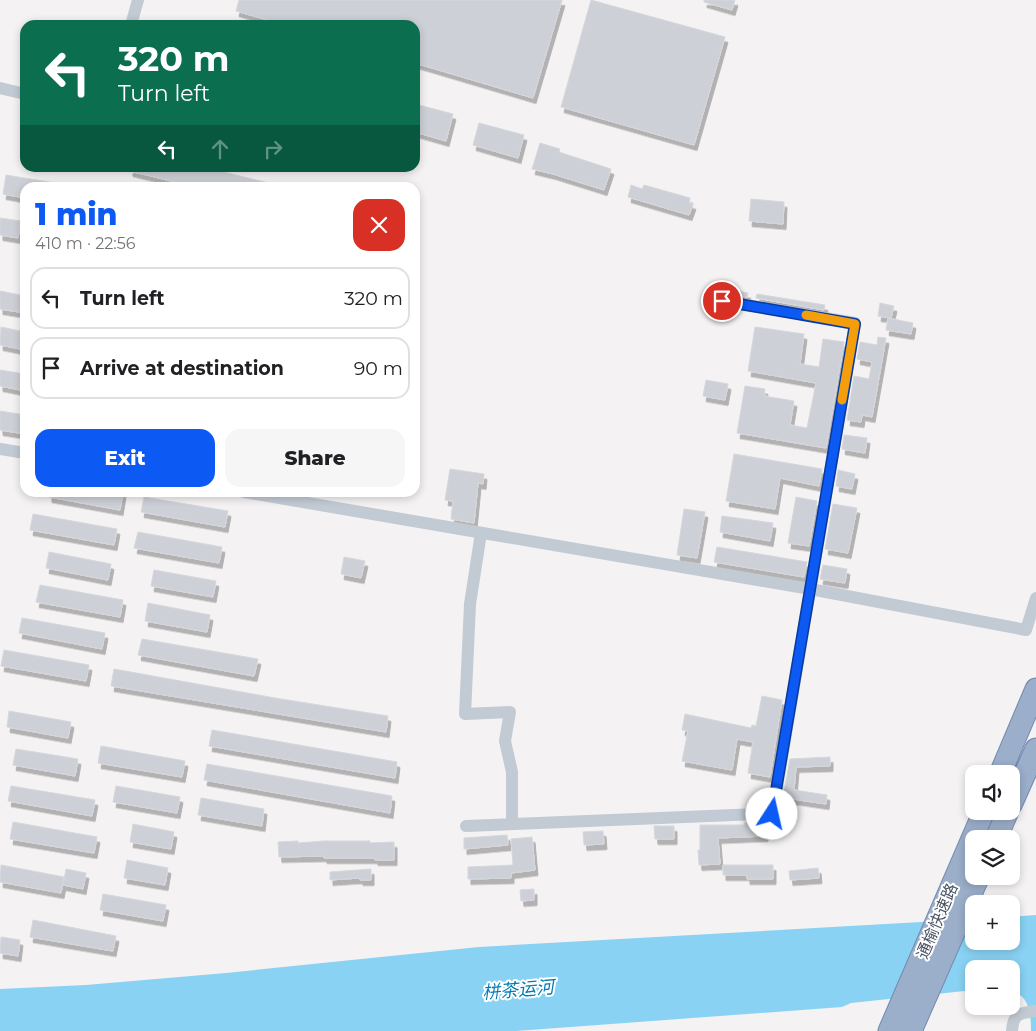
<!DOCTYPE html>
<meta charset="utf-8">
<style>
:root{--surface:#fff;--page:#f6f6f6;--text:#202124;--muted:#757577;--line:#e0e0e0;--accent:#0c59f4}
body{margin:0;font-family:Montserrat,"Noto Sans SC",sans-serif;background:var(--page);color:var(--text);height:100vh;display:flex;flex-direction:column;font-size:19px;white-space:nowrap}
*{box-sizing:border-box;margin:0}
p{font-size:16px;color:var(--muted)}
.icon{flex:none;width:28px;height:28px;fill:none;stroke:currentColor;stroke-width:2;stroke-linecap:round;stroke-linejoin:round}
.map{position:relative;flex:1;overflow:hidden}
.drawer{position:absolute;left:20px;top:182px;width:400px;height:315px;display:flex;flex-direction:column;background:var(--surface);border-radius:15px;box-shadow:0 2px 8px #0003}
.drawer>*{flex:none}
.guide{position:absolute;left:20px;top:20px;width:400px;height:152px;border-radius:15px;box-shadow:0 2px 8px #0003;background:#0b6e4f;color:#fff;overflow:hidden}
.tools{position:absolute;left:965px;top:765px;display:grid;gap:10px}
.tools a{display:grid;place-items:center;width:55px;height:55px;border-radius:10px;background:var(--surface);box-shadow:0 2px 8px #0003;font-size:25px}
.pin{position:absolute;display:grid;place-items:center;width:42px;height:42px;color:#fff;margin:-21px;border:2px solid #fff;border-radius:50%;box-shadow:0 1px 5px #0007}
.me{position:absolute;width:55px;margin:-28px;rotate:10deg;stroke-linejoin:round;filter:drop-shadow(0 0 4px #0008)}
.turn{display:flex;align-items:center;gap:18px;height:105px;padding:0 15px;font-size:22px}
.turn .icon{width:65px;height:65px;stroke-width:2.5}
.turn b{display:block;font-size:35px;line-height:42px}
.lanes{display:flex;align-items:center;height:48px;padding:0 15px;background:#0003;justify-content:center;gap:25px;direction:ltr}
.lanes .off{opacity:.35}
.round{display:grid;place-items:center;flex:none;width:52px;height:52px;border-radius:15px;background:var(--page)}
.headline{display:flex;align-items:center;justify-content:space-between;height:85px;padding:0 15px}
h1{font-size:30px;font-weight:800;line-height:38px;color:var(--accent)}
.button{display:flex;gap:10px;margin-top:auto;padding:10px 15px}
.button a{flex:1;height:58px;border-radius:15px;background:var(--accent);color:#fff;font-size:20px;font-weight:800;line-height:58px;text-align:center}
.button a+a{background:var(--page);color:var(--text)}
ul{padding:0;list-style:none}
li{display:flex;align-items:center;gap:15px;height:62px;margin:0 10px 8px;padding:0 5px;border:2px solid var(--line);border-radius:15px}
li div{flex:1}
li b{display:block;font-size:19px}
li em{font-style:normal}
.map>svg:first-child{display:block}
</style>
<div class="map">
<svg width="1036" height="1031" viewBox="0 0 1036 1031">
<defs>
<filter id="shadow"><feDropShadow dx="3" dy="5.5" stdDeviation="0" flood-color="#0004"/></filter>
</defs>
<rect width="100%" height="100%" fill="#f4f2f2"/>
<path fill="#89d2f3" d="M1036,915V1031H1031C1031,1016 1030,995 1011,991V969H974V990L851,1003L842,1007L516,1031H0V989L86,985L226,973L479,947L974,919V941H1011V917Z"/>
<path fill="#cdd0d6" stroke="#d5d7dd" filter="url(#shadow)" d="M239,0H562L533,98L415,63V25H285L236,11Z
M591,0L725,37L694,145L561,107Z
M704,0H735L732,10L704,2Z
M415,104L453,114L446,141L415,132Z
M479,123L524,135L518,158L473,145Z
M540,143L560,149L559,152L611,169L604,190L553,174L532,169Z
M130,168H196L210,171L211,169L273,184V188H200L130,171Z
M6,175L55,183V188H25V198L3,194Z
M631,185L642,189L644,185L690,198L689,203L693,204L689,215L628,197Z
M751,199L784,202L783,224L749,221Z
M0,218L21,221L18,238L0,235Z
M725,288L748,293L747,297L724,293Z
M0,291L25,296V313L0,309Z
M757,294L825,305L824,310L756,298Z
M880,303L894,306L891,318L878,316Z
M888,318L913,323L911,334L886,330Z
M1,327L25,332V350L0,345Z
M755,327L804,334L800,364L819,367L823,339L844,342L826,448L737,433L745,386L765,389L764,396L794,401L790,425L807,428L816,383L748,371Z
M878,337L886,338L872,417L862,415L861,422L847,420L854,376L869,379L872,362L857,359L860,342L877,345Z
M0,370L25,374V391L0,386Z
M706,380L728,384L725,400L703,396Z
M0,411L25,415V434L0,430Z
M844,435L867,438L865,453L842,449Z
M734,454L822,469L819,486L780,478L775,509L726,501Z
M450,469L484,474L483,484L478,483L474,523L451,519L453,501L445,500Z
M838,470L855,474L852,489L836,486Z
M49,492H123L120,510L49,497Z
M144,497L228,511L225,527L141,512Z
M796,497L817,501L809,546L788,543Z
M833,504L857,508L848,553L825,549Z
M684,509L705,512L697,558L677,555Z
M33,514L117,529L114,545L30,530Z
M722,516L773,523L770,541L720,532Z
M138,532L222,547L219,563L134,548Z
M717,547L807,562L804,577L714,562Z
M49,552L111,564L108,580L46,568Z
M344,557L365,561L361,578L341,574Z
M823,565L847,569L845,583L820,579Z
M154,570L216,581L213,597L151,586Z
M40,585L123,600L120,617L36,602Z
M148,603L210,615L207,632L145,621Z
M22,618L105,633L102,649L19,633Z
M142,639L258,659L254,676L138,655Z
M4,650L89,665L86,681L1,666Z
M114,669L275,698L388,716L386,732L111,686Z
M762,696L782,700L770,777L748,773L753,742L737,739L732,770L682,761L688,731L682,730L685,714L751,728L752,725L756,726Z
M9,711L71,722L68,738L7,727Z
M212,730L397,762L395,778L209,746Z
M101,746L185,761L182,777L98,763Z
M16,749L78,759L75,776L13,765Z
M830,757V766L796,767L794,790L827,795L826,804L786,798L784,792L790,759Z
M207,764L392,796L390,813L204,780Z
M11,786L95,800L92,816L8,801Z
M116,786L180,797L177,813L113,802Z
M201,798L264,809L262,826L198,815Z
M13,822L97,837L94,853L10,839Z
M765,822V836L718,838L720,864L699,865L698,850H700V825H744V823Z
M133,824L174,832L171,849L130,842Z
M654,826H674V839H655Z
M603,831L604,844L584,845L583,832Z
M507,835L508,845L464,849V838Z
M532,837L535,870L511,873V878L468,879V867L513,865L511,839Z
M298,841V843L324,841H370V843L394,842V860H375V858H324V856L279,857L278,842Z
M127,860L168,868L165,885L124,878Z
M1,865L64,877L61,893L0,882Z
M723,865H773V879H747V875H723Z
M818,868L819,878L790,880L789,871Z
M66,869L86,873L83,889L63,885Z
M371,869V880H360V878L330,880V872Z
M534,889V900L521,901L520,890Z
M103,894L166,905L163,921L100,910Z
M33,920L116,936L113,951L30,937Z
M1,937L20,940L18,956L0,953Z"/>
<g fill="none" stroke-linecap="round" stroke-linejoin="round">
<defs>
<path id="trunk" d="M1000,774L1036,689
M1011,805L1036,749
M996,839L1008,811
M889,1031L984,811
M911,1031L979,876"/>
</defs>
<use href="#trunk" stroke="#7189af" stroke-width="23"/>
<path stroke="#c2cad4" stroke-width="12" d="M131,25L138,0
M0,88L25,94
M0,449L25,453
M244,492L810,589L1026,630L1036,598
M481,533L470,604L465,714L510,712L505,741L512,772V824
M466,826L782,813L776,793L855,323L722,301
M1012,1031C1013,1013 1020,1013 1036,1011"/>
<use href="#trunk" stroke="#9baeca" stroke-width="21"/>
</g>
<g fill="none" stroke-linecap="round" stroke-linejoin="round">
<defs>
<path id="route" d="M722,301L855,324L772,814"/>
</defs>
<use href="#route" stroke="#083a9f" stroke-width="12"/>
<use href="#route" stroke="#0c59f4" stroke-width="9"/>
<path stroke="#f59e0b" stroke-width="9" d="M806,315L855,324L842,400"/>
</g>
<g text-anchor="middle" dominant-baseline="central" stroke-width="4" stroke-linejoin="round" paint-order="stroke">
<g font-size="16" fill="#485261" stroke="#fff">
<text transform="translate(937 921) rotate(-67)">通榆快速路</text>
</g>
<g font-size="18" font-style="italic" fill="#027ab2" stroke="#fff">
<text transform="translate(518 990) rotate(-5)">栟茶运河</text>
</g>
</g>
</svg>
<div class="tools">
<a><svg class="icon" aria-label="sound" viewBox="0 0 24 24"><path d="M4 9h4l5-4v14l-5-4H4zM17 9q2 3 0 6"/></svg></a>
<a><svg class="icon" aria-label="layers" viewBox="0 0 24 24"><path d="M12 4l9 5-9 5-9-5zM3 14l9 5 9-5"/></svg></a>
<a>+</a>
<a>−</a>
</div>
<div class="pin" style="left:722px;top:301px;background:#d93025"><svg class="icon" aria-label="arrive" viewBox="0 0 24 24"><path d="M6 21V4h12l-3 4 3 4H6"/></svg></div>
<svg class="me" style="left:772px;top:814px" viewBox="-20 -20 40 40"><circle r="19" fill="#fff"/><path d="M0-13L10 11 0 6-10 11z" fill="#0c59f4"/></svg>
<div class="guide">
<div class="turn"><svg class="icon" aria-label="left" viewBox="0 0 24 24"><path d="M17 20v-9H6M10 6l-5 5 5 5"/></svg><div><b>320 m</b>Turn left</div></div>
<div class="lanes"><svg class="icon" aria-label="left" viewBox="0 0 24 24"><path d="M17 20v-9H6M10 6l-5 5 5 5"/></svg><svg class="icon off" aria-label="ahead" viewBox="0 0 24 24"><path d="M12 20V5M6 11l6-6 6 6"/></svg><svg class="icon off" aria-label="right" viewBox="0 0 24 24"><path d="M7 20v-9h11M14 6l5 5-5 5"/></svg></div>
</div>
<section class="drawer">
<div class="headline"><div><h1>1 min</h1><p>410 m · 22:56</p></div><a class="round" style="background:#d93025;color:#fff"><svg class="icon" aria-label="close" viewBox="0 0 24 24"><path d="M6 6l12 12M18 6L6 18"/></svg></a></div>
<ul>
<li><svg class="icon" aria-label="left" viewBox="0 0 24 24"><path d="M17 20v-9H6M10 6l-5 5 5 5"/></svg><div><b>Turn left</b></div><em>320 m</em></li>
<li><svg class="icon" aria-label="arrive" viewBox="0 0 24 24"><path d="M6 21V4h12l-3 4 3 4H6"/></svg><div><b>Arrive at destination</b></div><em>90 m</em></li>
</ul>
<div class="button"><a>Exit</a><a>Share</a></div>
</section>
</div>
